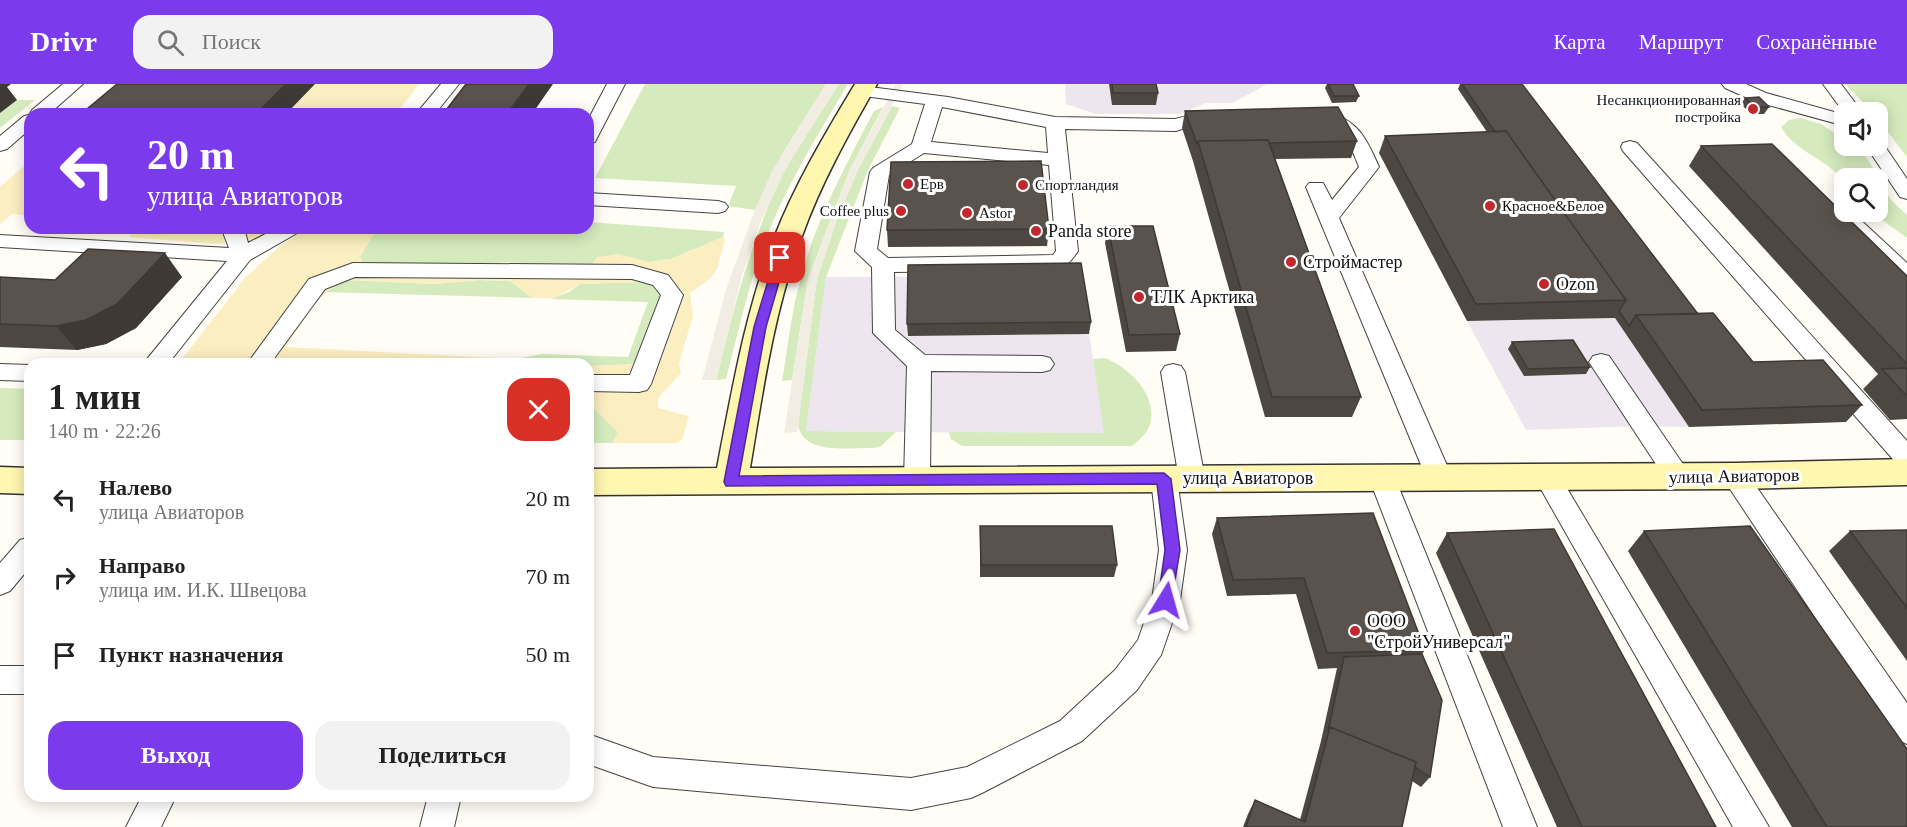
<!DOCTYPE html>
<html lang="ru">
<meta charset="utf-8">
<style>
:root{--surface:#fff;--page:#f2f2f2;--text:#222;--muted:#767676;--accent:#7c3aed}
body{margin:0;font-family:Georgia,serif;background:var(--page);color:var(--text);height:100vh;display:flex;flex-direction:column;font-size:22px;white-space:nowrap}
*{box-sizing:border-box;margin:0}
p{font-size:20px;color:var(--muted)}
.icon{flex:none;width:33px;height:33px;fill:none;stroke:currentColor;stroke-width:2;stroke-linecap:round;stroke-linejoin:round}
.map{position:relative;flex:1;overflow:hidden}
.details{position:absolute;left:24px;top:274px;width:570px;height:444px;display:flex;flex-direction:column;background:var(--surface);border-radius:18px;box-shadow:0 3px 15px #0003}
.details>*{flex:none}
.top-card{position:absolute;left:24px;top:24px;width:570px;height:126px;border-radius:18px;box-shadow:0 3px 15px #0003;background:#7c3aed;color:#fff;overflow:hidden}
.fabs{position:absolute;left:1834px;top:18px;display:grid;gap:12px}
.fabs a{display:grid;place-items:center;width:54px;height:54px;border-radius:12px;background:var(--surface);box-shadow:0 3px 15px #0003;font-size:30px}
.pin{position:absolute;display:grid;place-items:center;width:51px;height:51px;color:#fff;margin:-26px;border-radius:12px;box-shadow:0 3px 9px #0006}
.me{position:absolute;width:66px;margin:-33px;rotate:8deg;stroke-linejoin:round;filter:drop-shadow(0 0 4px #0008)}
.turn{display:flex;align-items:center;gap:21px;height:126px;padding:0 24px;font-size:27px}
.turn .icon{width:78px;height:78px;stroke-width:2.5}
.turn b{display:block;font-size:42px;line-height:51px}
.round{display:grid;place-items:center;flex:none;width:63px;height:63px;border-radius:18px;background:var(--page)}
.head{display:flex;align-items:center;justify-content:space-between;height:102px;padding:0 24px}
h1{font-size:36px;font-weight:700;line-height:45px}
.primary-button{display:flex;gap:12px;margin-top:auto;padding:12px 24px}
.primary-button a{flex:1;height:69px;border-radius:18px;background:var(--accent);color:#fff;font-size:24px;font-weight:700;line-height:69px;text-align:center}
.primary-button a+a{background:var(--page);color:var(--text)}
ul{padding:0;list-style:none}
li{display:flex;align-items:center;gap:18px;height:78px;padding:0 24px}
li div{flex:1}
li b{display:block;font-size:22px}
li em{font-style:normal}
header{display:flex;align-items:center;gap:36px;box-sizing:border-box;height:84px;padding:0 30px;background:var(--accent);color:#fff}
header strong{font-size:28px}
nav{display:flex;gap:33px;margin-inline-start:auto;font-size:21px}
.search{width:420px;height:54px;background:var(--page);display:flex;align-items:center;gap:15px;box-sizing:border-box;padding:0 21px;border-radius:18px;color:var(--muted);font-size:22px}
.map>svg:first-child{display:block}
</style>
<header>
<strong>Drivr</strong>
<div class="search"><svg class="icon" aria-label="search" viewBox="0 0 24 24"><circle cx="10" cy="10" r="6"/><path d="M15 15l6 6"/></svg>Поиск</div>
<nav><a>Карта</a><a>Маршрут</a><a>Сохранённые</a></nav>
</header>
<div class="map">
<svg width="1907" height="743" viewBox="0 0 1907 743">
<rect width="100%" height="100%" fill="#fffdf5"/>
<path fill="#eee6ef" d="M1065,0H1268L1232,19H1206L1180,30H1095L1066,20Z
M1080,192L1105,350L806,347L826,193Z
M1615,234L1689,343L1644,342L1526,346L1467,237Z"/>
<path fill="#d5ebbd" d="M645,0H826L781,72L755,126L728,122L736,102L595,94Z
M839,0H848C821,45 794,89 773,137C751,187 740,242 726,295L716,296C734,224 751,153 785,86C800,56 821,28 839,0Z
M1845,0H1907V73L1878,35V28H1873Z
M17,16H35L0,44V29Z
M892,22L900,24L868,86L826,193L806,347L896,348L881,362L874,364C850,363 804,372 798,341L817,195L837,135L858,86Z
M883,23L850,85L808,195L792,296L782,297C788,264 791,229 800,197C815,137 846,81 874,27Z
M1801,34L1821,40L1845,56V62C1862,62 1872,80 1877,94H1845V98C1827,75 1794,67 1781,43L1789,36Z
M1878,97L1892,117L1907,131V154L1871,128H1878Z
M588,138L724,148L723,153L671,175L649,178L567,182L505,178L460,184L364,181L360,173L377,144H588Z
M348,196L435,200L480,196L510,197L533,214L323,208L334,201Z
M642,198L661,201L665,214L638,280L588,282L516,275L541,270L628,273L648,218L551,215L569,208L580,200Z
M1105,274C1129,284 1158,310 1150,340C1148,349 1138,357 1132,362H962L951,355L949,348L1104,349L1093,275Z
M0,304L30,305V356H0Z
M588,319L618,348L613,359H588Z"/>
<path fill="#fbeec1" d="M120,0H419L396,30H85Z
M30,77V132L12,130L0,140V103Z
M139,144H283L255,156L244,158L213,160L129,153Z
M308,144H377L360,173L364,181L460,184L505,178L567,182L592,180L597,173L619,170L649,178L671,175L723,153L725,155L717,185L711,194L690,209L693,232L679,279L681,289L658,314V324L689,332L682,356L677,359H613L618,348L588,319V282L638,280L665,214L661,201L642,198L580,200L554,214H533L510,197L480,196L435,200L348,196C316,207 304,236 286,263L516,275L567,280H178L246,193L280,162Z"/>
<path fill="#f1ede2" d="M826,0H839L786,84L761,137L742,191L716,296H702L727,202L755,126L772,87Z
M896,0H903L858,86L837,135L817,195L797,348L784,349L808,195L850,85Z"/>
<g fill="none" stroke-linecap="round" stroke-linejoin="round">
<defs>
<path id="lane" d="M63,0H83L49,30H30V45L7,65L0,67V52L24,32L29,31L32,26Z
M441,0H459L435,30H416Z
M607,0H625L597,54L595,58L588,60V36Z
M1722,0H1746L1766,9L1845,31V42L1754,17L1725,4Z
M1823,0H1841L1862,28L1845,30Z
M862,2L948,13L1055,33L1175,35C1191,31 1208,27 1224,31L1227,35L1224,39L1195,41L1176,47L1065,45L1078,167C1071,177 1067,183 1055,186L894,188L895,246L925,271L1042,272L1050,274L1054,280L1050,286L1042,288L931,287L930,396L926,403L917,406L908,403L904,396L907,282L873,249L872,183L855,167L870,88L873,84L912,60L925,20L856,11L853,7L856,3ZM942,23L1046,43L1048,69L931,58ZM924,69L1049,81L1056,167L1053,171L888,174L877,165L889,91Z
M1323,28C1357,34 1366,53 1379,83L1339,134L1452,393L1448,400L1439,403L1430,400L1426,393L1306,103L1309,99H1323L1332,116L1359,83C1350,59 1342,43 1317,37L1314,33L1317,29Z
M1630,57L1637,59L1907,357V384L1898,381L1623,67L1621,63L1623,59Z
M1878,57L1882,58L1907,95V115L1900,113L1866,62H1878Z
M588,109L718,117L725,119L728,123L725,127L718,129L588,121Z
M1842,123L1845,124V128H1852L1907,179V198L1899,196L1835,133L1832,129L1835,125Z
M224,144H244L248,159L277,144H302L299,148L250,176L168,280H143L227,177L0,163V151L229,164L224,151Z
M353,179L632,181L668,191L683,211L651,300L647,306L639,308L588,307V291H630L661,211L653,201L632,195L355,193L325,205L270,280H247L309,195Z
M1601,270L1609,272L1687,386L1691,393L1687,400L1678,403L1669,400L1589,278L1593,272Z
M0,280L30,281V297L0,296Z
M1173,280L1181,282L1185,288L1205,395L1201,402L1192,405L1183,402L1179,395L1161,288L1165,282Z
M1735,382L1744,385L1907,619V660L1896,655L1726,399L1722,392L1726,385Z
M1547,383L1556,386L1769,743H1733L1534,393L1538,386Z
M1382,384L1391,387L1395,394L1537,743H1503L1369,394L1373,387Z
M1164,385L1173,388L1177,395L1187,466L1180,516L1161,571L1137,606L1082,657L982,709L971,714L911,726L653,703L588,680V650L653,673L911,694L967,683L1060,637L1115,586L1138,556L1152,516L1159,466L1151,395L1155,388Z
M30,453V483L10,507L0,511V479L20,456Z
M0,582H30V610H0Z
M142,712H176L161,743H126Z
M428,712H461L454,743H420Z"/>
<path id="secondary" d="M855,0H877C849,49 821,99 802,152C774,226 763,306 750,384L1735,379L1907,375V401L1735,405L588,411V385L717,384C732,307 745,228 774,154C795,100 825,50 855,0Z
M0,383L30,384V410L0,409Z"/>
</defs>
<use href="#lane" stroke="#444" stroke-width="2"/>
<use href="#secondary" stroke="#333" stroke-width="3"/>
<use href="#lane" fill="#fff" fill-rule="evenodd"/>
<use href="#secondary" fill="#fff6b0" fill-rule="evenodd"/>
</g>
<path fill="#4d4742" d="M1109,0H1156L1158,9L1156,21H1112Z
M1327,0H1353L1359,12L1356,18L1332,19L1325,4Z
M1460,0H1522L1698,230L1753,278L1862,321L1846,338L1689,343L1615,234L1467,237L1379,69L1385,52L1487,48L1458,5Z
M1745,14L1769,23L1764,30H1751L1741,20Z
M1185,27L1357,57L1351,74L1275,75L1361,313L1352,333H1265L1193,77L1182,44Z
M1701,62L1907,192V335L1890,336L1863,305L1878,290L1689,82Z
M1108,142L1180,250L1176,267L1126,268L1105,159Z
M1049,145L1047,162L888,163L887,146Z
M0,193L55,196L182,193L136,244L106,260L77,266L0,263Z
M1091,238L1089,250L908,252L907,240Z
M1512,258L1590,283L1586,290L1524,292L1508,265Z
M1217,434L1425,566L1422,570L1430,693L1421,703L1412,697L1402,743H1243L1248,730L1255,716L1300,736L1321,657L1337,584L1318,585L1296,510L1227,512L1212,450Z
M980,442L1117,481L1114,493H980Z
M1907,446V577L1829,467L1850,447Z
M1644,447L1907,743H1792L1628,467Z
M1447,449L1716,743H1557L1436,469Z"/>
<path fill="#3f3936" d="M0,0H11L7,3L17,16L0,29Z
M286,0H315L286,30H256Z
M529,0H553L532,30H507Z
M165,169L182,193L136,244L106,260L77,266L56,242Z"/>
<path fill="#5a524d" stroke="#3f3936" stroke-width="1.5" d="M117,0H286L256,30H81Z
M466,0H529L507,30H443Z
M1112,0H1156L1158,9H1113Z
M1328,0H1353L1359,12H1334Z
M1462,0H1522L1698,230L1636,231L1629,242L1619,227L1626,216L1506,47L1495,48Z
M1759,13L1769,23H1755L1745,14Z
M1338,23L1357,57L1269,59L1268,56L1198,57V60H1197L1185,27Z
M1506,47L1626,216L1476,220L1385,52Z
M1268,56L1361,313H1272L1198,57Z
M1772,60L1907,192V280L1701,62Z
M1041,77L1049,145L887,146L891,78Z
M1108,142H1153L1180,250L1129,251Z
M88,165L165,169L117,220L86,236L56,242L0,240V193L55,196Z
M1081,179L1091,238L907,240L908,181Z
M1713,229L1753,278L1823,276L1862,321L1702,326L1636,231Z
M1573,256L1590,283L1528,285L1512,258Z
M1907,284V312L1882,285Z
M1373,429L1425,566L1327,569L1304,494L1233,496L1217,434Z
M980,442H1112L1117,481H981Z
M1750,442L1907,665V743H1827L1644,447Z
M1554,445L1716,743H1582L1447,449Z
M1907,446V524L1850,447Z
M1422,570L1442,616L1430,693L1415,683L1416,678L1330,643L1328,647L1344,573Z
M1330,643L1416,678L1402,743H1246L1255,716L1305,738Z"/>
<path fill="#7c3aed" stroke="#51269a" stroke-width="1.5" d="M780,170L786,174L766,243L739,392L1164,389L1171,395L1180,466L1171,521L1166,523L1161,521L1158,516L1165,466L1157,400L726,402L724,398L754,243L775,174Z"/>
<g fill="#c4262e" stroke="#fff" stroke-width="2">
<circle cx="1753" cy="25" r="6"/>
<circle cx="908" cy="100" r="6"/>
<circle cx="1023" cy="101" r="6"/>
<circle cx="1490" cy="122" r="6"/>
<circle cx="901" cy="127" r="6"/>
<circle cx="967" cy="129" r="6"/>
<circle cx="1036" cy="147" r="6"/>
<circle cx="1291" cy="178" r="6"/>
<circle cx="1544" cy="200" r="6"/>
<circle cx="1139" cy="213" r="6"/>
<circle cx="1355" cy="547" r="6"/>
</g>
<g text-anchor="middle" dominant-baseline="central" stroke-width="6" stroke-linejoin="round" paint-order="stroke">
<g font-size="15" fill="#111" stroke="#fff" text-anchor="start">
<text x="1741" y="16" text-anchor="end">Несанкционированная<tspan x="1741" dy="17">постройка</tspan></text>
<text x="920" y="100">Ерв</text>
<text x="1035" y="101">Спортландия</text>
<text x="1502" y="122">Красное&amp;Белое</text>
<text x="889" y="127" text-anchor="end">Coffee plus</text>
<text x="979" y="129">Astor</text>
</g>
<g font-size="18" fill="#111" stroke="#fff" text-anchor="start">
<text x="1048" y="147">Panda store</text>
<text x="1303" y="178">Строймастер</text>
<text x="1556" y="200">Ozon</text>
<text x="1151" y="213">ТЛК Арктика</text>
<text x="1367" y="537">ООО<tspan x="1367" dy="21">"СтройУниверсал"</tspan></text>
</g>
<g font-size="18" fill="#111" stroke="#fff">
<text transform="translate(1734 392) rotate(-1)">улица Авиаторов</text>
<text x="1248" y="394">улица Авиаторов</text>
</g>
</g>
</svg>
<div class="fabs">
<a><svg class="icon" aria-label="sound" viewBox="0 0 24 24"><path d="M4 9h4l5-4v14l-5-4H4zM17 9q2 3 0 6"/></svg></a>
<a><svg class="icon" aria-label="search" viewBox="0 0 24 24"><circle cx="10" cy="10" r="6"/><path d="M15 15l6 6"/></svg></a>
</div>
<div class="pin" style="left:780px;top:174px;background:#d93025"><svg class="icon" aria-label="arrive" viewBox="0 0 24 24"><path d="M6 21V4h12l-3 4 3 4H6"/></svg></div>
<svg class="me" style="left:1166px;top:516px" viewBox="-20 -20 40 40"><path d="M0-17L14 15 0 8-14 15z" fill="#7c3aed" stroke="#fff" stroke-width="4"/></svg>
<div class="top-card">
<div class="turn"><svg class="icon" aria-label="left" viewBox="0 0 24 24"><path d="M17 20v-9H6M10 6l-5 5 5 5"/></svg><div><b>20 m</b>улица Авиаторов</div></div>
</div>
<section class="details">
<div class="head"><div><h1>1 мин</h1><p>140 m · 22:26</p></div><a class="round" style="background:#d93025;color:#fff"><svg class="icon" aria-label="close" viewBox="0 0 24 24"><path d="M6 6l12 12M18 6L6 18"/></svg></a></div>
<ul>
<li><svg class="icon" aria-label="left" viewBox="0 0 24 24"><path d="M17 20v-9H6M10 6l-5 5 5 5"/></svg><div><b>Налево</b><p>улица Авиаторов</p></div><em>20 m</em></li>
<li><svg class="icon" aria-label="right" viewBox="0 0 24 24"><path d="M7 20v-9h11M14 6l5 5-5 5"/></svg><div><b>Направо</b><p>улица им. И.К. Швецова</p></div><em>70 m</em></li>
<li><svg class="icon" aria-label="arrive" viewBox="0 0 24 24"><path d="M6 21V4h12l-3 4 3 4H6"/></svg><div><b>Пункт назначения</b></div><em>50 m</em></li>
</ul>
<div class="primary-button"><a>Выход</a><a>Поделиться</a></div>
</section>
</div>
